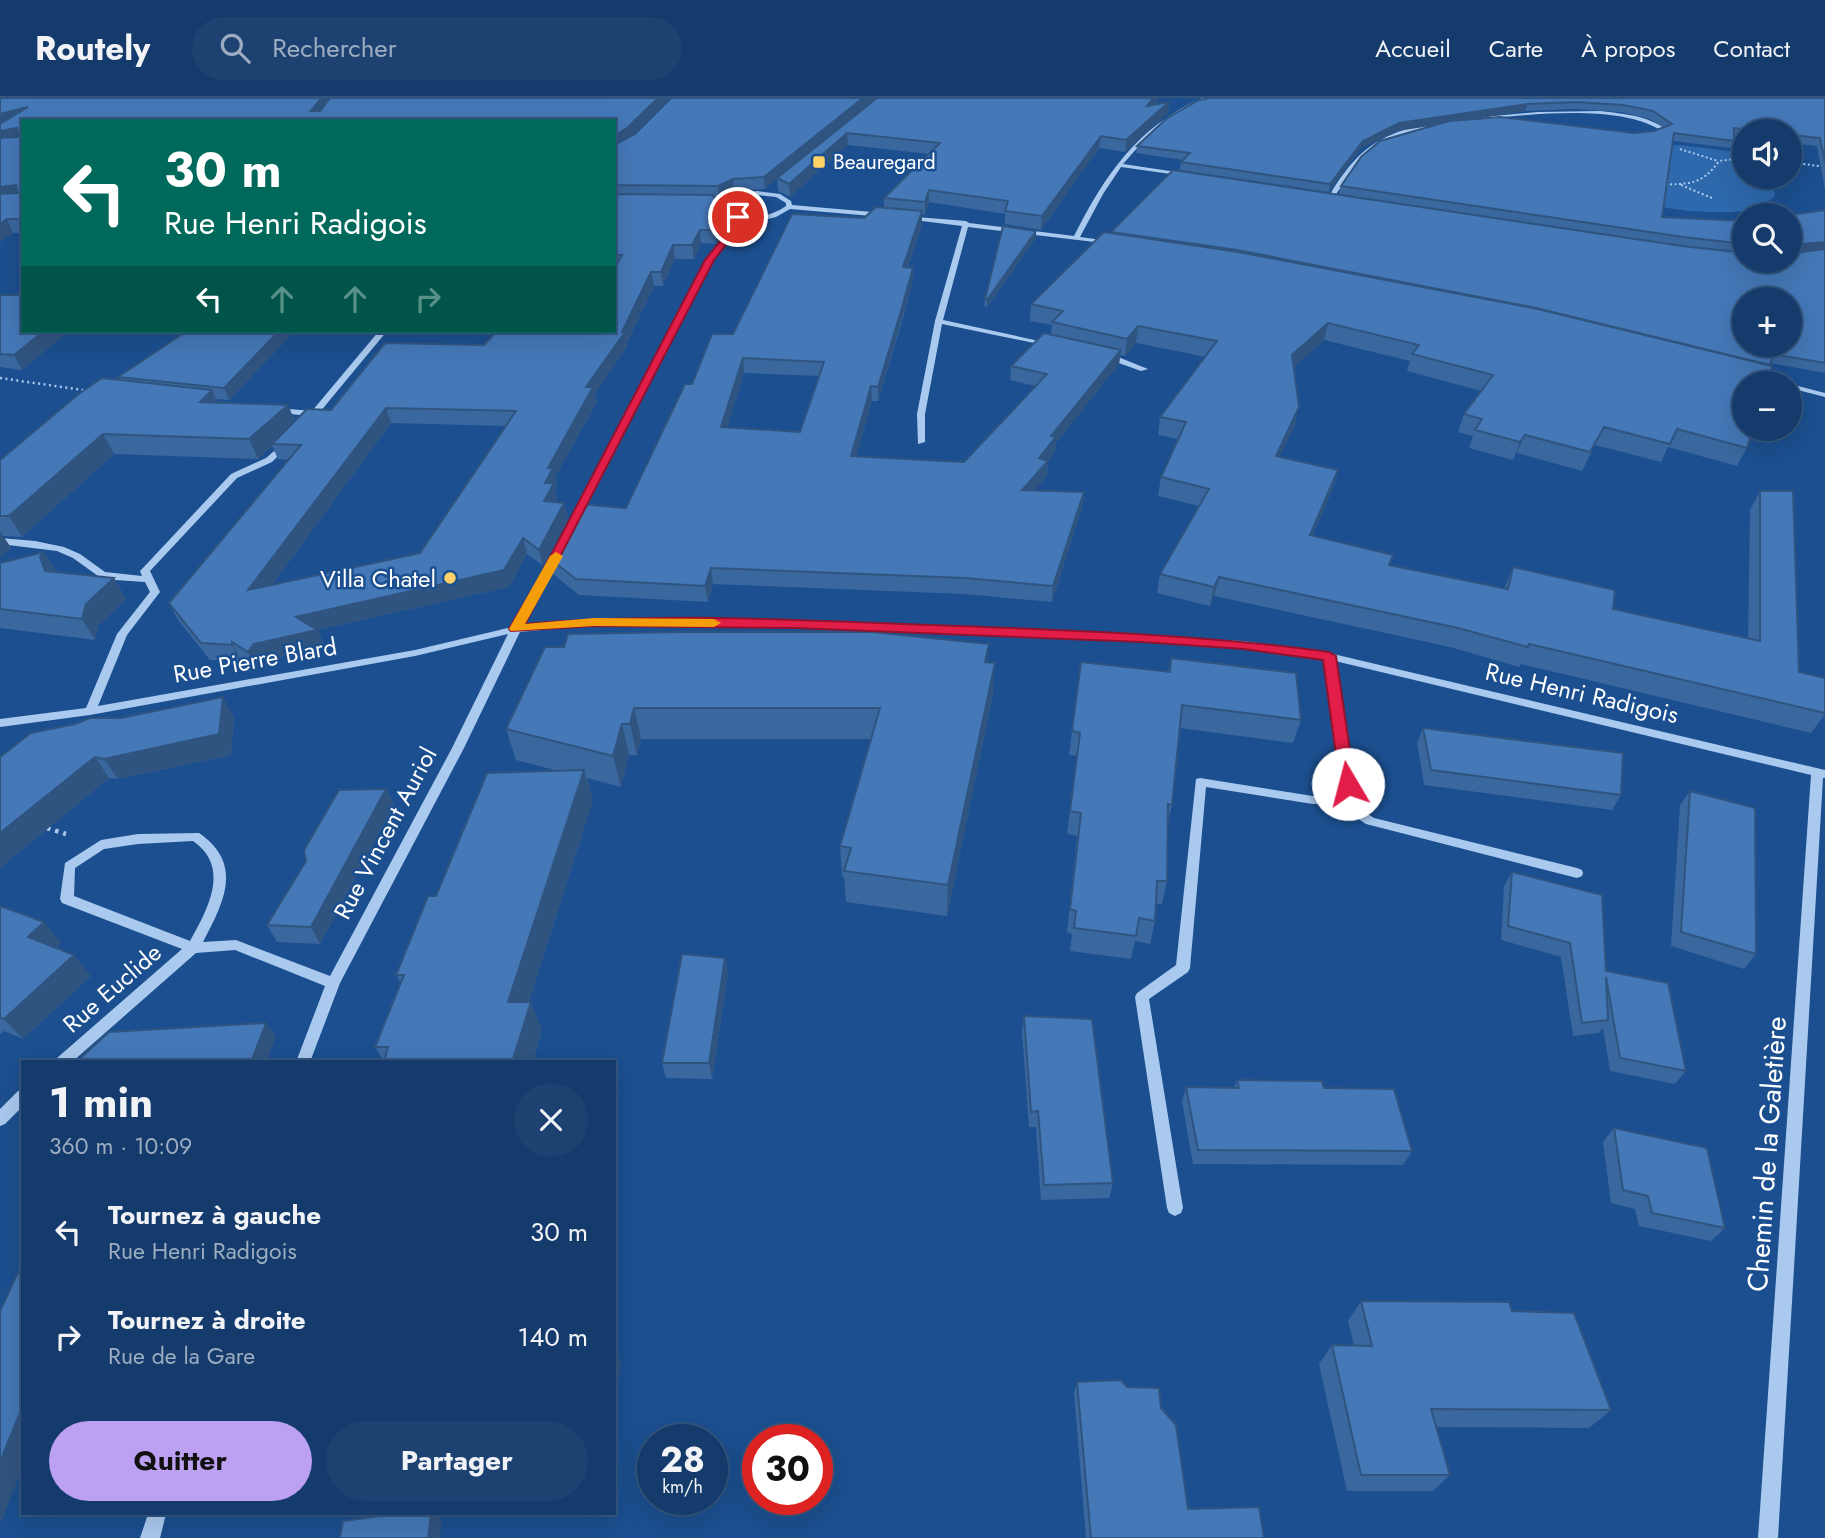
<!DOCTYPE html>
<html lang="fr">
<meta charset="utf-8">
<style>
:root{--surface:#143b6b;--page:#1d4271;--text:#f1f3f6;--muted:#9dadc1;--line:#33557e;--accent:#bca0f2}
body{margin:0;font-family:Jost,sans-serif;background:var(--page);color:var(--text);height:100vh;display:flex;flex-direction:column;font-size:26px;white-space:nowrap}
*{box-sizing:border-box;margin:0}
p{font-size:23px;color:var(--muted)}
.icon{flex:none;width:38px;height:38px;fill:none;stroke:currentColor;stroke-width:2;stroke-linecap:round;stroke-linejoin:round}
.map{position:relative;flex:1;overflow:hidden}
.panel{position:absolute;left:21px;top:962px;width:595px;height:455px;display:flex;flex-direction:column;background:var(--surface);border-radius:0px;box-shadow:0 7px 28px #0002,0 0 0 2px var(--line)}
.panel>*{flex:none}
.guide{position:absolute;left:21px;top:21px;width:595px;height:214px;border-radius:0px;box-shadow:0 7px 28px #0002,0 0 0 2px var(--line);background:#00695c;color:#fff;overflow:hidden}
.buttons{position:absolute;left:1732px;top:21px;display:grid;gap:14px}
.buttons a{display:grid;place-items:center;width:70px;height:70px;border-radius:50%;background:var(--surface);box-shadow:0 7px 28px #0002,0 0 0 2px var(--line);font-size:35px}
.speed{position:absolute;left:637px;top:1326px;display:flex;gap:14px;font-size:35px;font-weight:700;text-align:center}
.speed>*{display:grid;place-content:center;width:91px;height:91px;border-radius:50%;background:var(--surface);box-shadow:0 7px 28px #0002,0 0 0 2px var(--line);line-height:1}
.speed small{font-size:18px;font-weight:400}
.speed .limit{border:10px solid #d22;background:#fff;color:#111}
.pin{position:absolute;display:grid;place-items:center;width:60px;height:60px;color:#fff;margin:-30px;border:4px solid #fff;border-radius:50%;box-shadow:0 2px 7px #0007}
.me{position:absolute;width:77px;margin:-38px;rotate:352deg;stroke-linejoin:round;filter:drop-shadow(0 0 5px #0008)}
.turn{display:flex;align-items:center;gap:24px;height:147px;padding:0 28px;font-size:32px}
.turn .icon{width:91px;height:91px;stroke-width:2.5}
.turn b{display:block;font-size:49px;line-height:60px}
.lanes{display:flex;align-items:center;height:66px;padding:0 28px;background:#0003;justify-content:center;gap:35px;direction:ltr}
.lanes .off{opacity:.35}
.round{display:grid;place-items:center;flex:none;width:74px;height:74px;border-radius:37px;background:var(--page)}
.headline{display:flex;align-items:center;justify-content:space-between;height:119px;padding:0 28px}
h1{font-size:42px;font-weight:700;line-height:52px}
.primary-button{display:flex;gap:14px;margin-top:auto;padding:14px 28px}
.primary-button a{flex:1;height:80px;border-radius:42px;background:var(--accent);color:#111;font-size:28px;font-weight:700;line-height:80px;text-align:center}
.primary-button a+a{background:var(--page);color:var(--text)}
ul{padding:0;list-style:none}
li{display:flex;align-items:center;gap:21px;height:105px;padding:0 28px}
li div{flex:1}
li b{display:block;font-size:26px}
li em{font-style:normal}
header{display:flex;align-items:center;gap:42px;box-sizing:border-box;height:98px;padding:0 35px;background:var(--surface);border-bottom:2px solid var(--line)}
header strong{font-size:33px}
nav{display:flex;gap:38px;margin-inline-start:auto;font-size:24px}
.search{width:490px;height:63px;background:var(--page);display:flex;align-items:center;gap:18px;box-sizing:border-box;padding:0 24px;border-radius:38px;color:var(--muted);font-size:26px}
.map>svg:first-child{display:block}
</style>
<header>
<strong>Routely</strong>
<div class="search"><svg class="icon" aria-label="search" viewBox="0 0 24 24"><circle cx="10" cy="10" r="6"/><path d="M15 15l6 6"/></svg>Rechercher</div>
<nav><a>Accueil</a><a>Carte</a><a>À propos</a><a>Contact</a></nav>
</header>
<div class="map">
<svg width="1825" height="1440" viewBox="0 0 1825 1440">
<rect width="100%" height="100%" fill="#1b4f8f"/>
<path fill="#2e69ad" d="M1680,47L1745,55V79H1773L1775,98C1752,119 1718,114 1688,113L1375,68Z"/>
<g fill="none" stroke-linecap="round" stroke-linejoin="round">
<path stroke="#a9c9ee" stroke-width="2" stroke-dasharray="2 2.5" stroke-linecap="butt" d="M1680,51L1718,63
M1790,64L1825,69
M1661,87C1690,85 1701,88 1719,63L1745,60
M1681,87L1712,100"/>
<path stroke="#a9c9ee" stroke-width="2.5" stroke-dasharray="2 3.5" stroke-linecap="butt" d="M0,280L83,292"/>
<path stroke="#a9c9ee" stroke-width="4.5" stroke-dasharray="3.5 5" stroke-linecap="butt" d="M47,730L66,736"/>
<path fill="#a9c9ee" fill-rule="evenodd" d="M1202,0H1209L1165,25L1146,40L1123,66L1183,75L1185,78L1121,69L1103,96L1080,139L1110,143L1112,144V146L968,129L943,222L1053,246L1049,248L942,226L925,316V344L918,346L917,316L935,223L962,128L906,121L904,118L966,123L969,125L1074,138C1105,77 1137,29 1202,0Z
M1600,13C1624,16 1647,17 1667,32L1653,40L1651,37L1660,32C1615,4 1517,18 1464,23L1461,21L1538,14Z
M1439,23L1441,26C1381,40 1367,50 1333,101H1329C1331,92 1339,82 1345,74C1371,39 1399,32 1439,23Z
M757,93L780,96L791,103L792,107L884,115L887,117L884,119L790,111L776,119L764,122H741V126L713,162L581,420L576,423L573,422L571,420L707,162L735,126V120L723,116L717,110L718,105L732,97ZM757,97L776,99L786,105V108C768,121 740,124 722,109L736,100Z
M379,233H387L310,326L303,324L308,318L274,314V310H277L312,313Z
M1102,255H1108L1148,271L1141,273L1102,259Z
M1749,275L1786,285H1774L1749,279Z
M1790,286L1825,295V299L1790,290Z
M287,342L291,345L272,364L237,380L150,473L160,494L127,537L98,608L415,552L512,529L553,454L558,451L563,454L523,527L594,521L796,523L1243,543L1329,555L1825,672V680H1823L1778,1440H1758L1811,677L1335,563L1354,686L1343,700L1374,720L1577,770L1582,772L1583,775L1582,778L1577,780L1366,726L1334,705L1313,706L1206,689L1190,870L1188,874L1149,901L1183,1110L1181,1115L1175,1118L1169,1115L1167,1110L1135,899L1137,895L1176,867L1196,681L1200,680L1313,698L1333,697L1342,685L1324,561L1243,549L1142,543L796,529L594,527L520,534L464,650L340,885L310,964H296L325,888L235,852L196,855L72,964H55L57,960L182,851L62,805L60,801L65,765L101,742L138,736L199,735C244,766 224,804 203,844L236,842L330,878L452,650L508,536L415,558L90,617L0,629V621L86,610L117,536L150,494L145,484L115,482L98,478L73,460L57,453L0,446V440L35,443L64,449L80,456L105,474L142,478L140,473L142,471L231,376L266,360ZM193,743C231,769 208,811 190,843L74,798L75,770L104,751L138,746Z
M23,991V1008L5,1026L0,1028V1011L18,993Z
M148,1416H166L160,1440H140Z"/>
</g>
<path fill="#3a679d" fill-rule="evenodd" d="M0,0H1159L1155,7L1169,4L1168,15L1125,54L1099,50L1041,132L1005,126V116L929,104L925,117L922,116V126L908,169L913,183L901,227L878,303H872L856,359L964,364L1035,288L1010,282L1011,268L1051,237L1052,227L1030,223L1031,206L1110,135L1111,134L1745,163L1790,117L1825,112V275L1770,265L1747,350L1737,368L1668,349L1661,364L1595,347L1582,373L1517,355L1513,362L1469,350L1473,338L1458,334L1464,316L1481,293L1407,273L1410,263L1324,242L1294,269L1295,327L1279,359L1338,372L1333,391L1312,438L1389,467L1504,491L1513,469L1613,511L1748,541L1750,412L1760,393L1799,574L1825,616L1811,635L1521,566L1519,569L1450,549L1214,498L1210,508L1157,495L1160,476L1199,408L1158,398L1161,379L1178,341L1158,337L1160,319L1206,259L1136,245L1125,258L1120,257L1119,266L1056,345L1055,354L1048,363L1047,378L1034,392L1084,394L1082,410L1052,504L964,496L713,486L708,504L579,497L554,477L550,461L626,410L692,286L733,236L864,120L884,110V100L929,56L848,47L790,99L778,93L777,81L765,91L734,93L719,100H716L732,125L716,146L701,145L694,161H675L663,188H654L627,245V249L595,296L597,304L555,379L557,386L555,390L557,401L556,404L564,405L568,421L543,468L527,456L509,489L317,532L325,548L262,563L257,570L240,561V563L210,562L178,522L169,505L289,362L278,361L272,348L258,361L114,356L22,439L3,438L11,450L0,460V362L119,282L118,279L187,233H295L229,302L216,301L217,305L288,307L295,323L331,312L484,247L581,234L614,171V23H23V135H13L0,144ZM744,275L819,278L800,334L727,329ZM391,325L505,328L420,455L272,487Z
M1210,0H1825V92L1817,48L1790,45V33H1745V39L1734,38V43L1731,50L1673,43L1662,119L1745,123V154L1679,147L1339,96L1341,88L1436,27L1397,33L1361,50L1329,94L1180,72L1181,64L1183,62L1136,55L1137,48ZM1573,11L1621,14L1650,21L1664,29L1654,33L1634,35L1477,20L1525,13Z
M1036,140L987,209L984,208L985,201Z
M0,197L23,233H69L22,272L0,269Z
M0,465L57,474L114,480L126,501L99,527L95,542L0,530Z
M545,549L988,564L993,596L947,818L846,804L844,779H842L840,748L871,641H641L637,657H629L621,689L587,680L593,702L529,904L542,932L533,964H384L375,949L401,886L396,877L436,798L558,673L516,662L506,631Z
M1171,560L1301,622L1293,645L1179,630L1172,707L1168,723L1167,783L1162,806H1156L1155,823L1150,846L1135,843L1131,861L1070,853L1072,836L1067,834L1077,738L1067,736L1077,658L1069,657L1081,564L1168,574Z
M234,620L231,657L118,681L109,680L0,770V659L75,626Z
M1423,630L1621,697L1612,712L1424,687L1417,645Z
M386,691L394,707L320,846L277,844L267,827Z
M1690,693L1756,856L1744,871L1671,848L1680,707Z
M1512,774L1606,873L1686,973L1675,986L1610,973L1603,930L1599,935L1573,938L1561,859L1501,842L1504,788Z
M0,808L61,844L55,850L91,878L23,941L4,933L0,937Z
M725,860L728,876L712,981L666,980L662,965Z
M1024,918L1113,1085L1109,1100L1041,1102L1036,1029H1029L1022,934Z
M1237,982L1324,990L1412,1053L1403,1067L1193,1066L1182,1003L1186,989L1234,990Z
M1614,1030L1725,1130L1711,1143L1639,1128L1635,1111L1611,1105L1603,1044Z
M1361,1203L1512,1213L1611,1312L1589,1330L1436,1329L1450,1377L1433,1393H1347L1319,1266L1332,1247H1354L1348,1223Z
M1077,1284L1161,1310L1188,1411L1264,1440H1086L1074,1295Z"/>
<path fill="#305480" d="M321,0H332L317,23L311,13Z
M658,0H670L629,42L614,52V38Z
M863,0H877L765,91L764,79Z
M1153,0H1159L1146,20L1147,8Z
M1169,4L1168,15L1125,54L1126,42Z
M1528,6L1525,13L1397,33L1361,50L1329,94L1330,86L1363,43L1399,25Z
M28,9L0,29V16Z
M17,30L23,42L0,46V33Z
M847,35L848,47L790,99L789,86Z
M1101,38L1099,50L1041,132L1042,118Z
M733,81L734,93L719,100L718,88Z
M16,87L23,99L0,103V89Z
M929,92V104L925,117V104Z
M731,109L732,125L716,146L715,132Z
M922,113V126L903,183V169Z
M7,121L13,135L0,144V126Z
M700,132L701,145L694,161L692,147Z
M1036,133V140L987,209V202Z
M1825,144V151L1790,155L1792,147Z
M673,147L675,161L663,188L661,174Z
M913,170V183L878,303V289Z
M651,174L654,188L627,245V249L595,296L597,304L555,379L557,386L555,390L557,401L548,419L544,403L545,385L548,370L586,289L622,234Z
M1328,225L1324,242L1288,275L1292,257Z
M1138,228L1136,245L1125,258L1127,241Z
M44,233H69L22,272L14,257Z
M279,233H295L229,302L224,290Z
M1121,252L1119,266L1056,345L1055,354L1047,364L1048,363L1047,378L1021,408L1022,392L1051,338Z
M743,260L744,275L723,344L721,329Z
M871,288L872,303L852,374L851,358Z
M212,292L220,311L200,304Z
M288,307L296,326L272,346V348L258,361L249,341Z
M1299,309L1295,327L1271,377L1276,358Z
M386,310L391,325L256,509L248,492Z
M103,336L114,356L22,439L9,418Z
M1525,337L1517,355L1513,362L1520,344Z
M1338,372L1333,391L1304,456L1310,437Z
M1084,394L1082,410L1052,504L1053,488Z
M564,405L568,421L543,468L539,452Z
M0,433L11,450L0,460Z
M523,440L527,456L509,489L317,532L325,548L262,563L257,570L248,554L254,546L296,519Z
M44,454L57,475L45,473L40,459Z
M711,470L713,486L708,504L705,488Z
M1219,479L1214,498L1210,508L1214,489Z
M114,480L126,501L99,527L95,542L82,521L86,506Z
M232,544L240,561V563L232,547Z
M989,546L987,577L985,564Z
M995,565L993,596L947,818L948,787Z
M223,599L234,620L231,657L118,681L104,661Z
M634,610L641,641L637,657L630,626Z
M622,626L629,657L621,689L613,658Z
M95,659L109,680L0,770V735Z
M584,672L593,702L520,932L508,904Z
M386,691L394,707L320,846L311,829Z
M44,824L61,844L45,859L28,839Z
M74,857L91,878L23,941L4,921Z
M725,860L728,876L712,981L709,965Z
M531,904L542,932L533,964H515L513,961Z
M266,925L276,939L266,964H251Z
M618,1259L621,1265L614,1307V1280Z
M23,1307V1368L0,1427V1364Z
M431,1416H437L442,1421L440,1440H428Z"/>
<path fill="#4478b7" stroke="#305480" stroke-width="2" fill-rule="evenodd" d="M0,0H321L311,13H320L330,0H658L627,30L614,38V23H23V121H7L0,126V96L18,95L16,87L0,89V40L19,39L17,30L0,33V26L28,9L0,16Z
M671,0H863L764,79L733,81L718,88L614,87V47L635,36Z
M877,0H1153L1147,8L1169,4L1126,42L1101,38L1042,118L1005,113L1008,103L929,92L925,104L884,100L940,45L847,35L789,86L777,80Z
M1210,0H1825V64L1820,40L1790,37V33H1761L1734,30V43L1674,35L1662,119L1745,123V146L1683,139L1341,88L1361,59L1380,43L1449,23L1500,19L1634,35L1654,33L1672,26L1653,13L1623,7L1576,4L1528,6L1399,25L1363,43L1330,86L1181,64L1190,55L1137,48L1167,20L1199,2Z
M1173,72L1682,148L1745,155V163H1790V117L1825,112V144L1792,147L1795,155L1825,151V265L1773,256L1770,267L1536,210L1237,152L1111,134ZM1745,201H1790V247H1745Z
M614,96L712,97L720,105L731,109V112L715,132H700L692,147H673L661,174H651L622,234H625L586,289H593L548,370H553L545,385H554L544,403L564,405L539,452L523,440L504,472L296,519L317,532L254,546L248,554L232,544V547L201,545L169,505L301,347L272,346L307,311L331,312L385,245L484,247L496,234H581L582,233H614V171L622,157H614ZM386,310L516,313L420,455L248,492Z
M876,109L922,113L903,169L913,170L901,213L878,289L871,288L851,358L964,364L1047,276L1011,268L1044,235L1121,252L1051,338L1056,339L1039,360L1048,363L1022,392L1084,394L1053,488L965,480L711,470L705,488L576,481L550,461L579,406L626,410L685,286H692L712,236H733L792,116L864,120ZM743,260L824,264L800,334L721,329Z
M1003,128L1036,133L987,202L985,201Z
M1104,134L1238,154L1538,211L1772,268L1766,285H1745V331H1753L1747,350L1677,331L1670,346L1604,329L1590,354L1525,337L1520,344L1475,332L1482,321L1464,316L1493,277L1412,256L1419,247L1328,225L1292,257L1299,309L1276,358L1338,372L1310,437L1393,457L1389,467L1508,491L1513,469L1615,492L1613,511L1760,543V393H1793L1799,574L1825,580V615L1529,546L1528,549L1458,530L1219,479L1214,489L1160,476L1209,391L1161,379L1186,324L1160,319L1217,243L1138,228L1127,241L1052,224L1063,213L1031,206Z
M0,197H23V233H44L14,257L0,256Z
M187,233H279L224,290L118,279Z
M102,280L212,292L200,304L288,307L249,341L103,336L9,418H0V362L80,295Z
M44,454L40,459L45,473L114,480L86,506L82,521L0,511V465Z
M684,534H872L989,546L985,564L995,565L948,787L844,773L851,750L840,748L880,610H634L630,626H622L613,658L506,631L545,549H564L568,536Z
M1171,560L1296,575L1301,622L1182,607L1172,707L1168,706L1167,783H1157L1155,823L1139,820L1136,838L1074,830L1076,813L1070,811L1081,715L1070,713L1080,635L1072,633L1081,564L1170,574Z
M223,599L219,636L104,661L95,659L0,735V659L31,635L75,626L90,620H121Z
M1423,630L1623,655L1621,697L1431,672Z
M584,672L508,904H531L513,961H526L525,964H384L388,949H375L404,877H396L428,798H436L487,675Z
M386,691L311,829L267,827L306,763L304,752L339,692Z
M1690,693L1755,710L1756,856L1681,834Z
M1512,774L1602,797L1606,873L1668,885L1686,973L1620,960L1606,879L1608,922L1582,925L1570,845L1508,828Z
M0,808L44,824L28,839L74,857L4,921L0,919Z
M682,856L725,860L709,965H662Z
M1024,918L1092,921L1113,1085L1044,1087L1038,1013L1031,1014Z
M266,925L251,964H76L109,934Z
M1237,982L1322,983L1324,990L1394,991L1412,1053L1198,1052L1186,989L1239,990Z
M1614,1030L1707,1050L1725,1130L1652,1115L1648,1098L1623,1092Z
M23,1164V1307L0,1364V1213Z
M1361,1203L1509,1204L1512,1213L1574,1215L1611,1312L1431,1311L1450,1377H1361L1332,1247L1372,1248Z
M614,1259H618L614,1280Z
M1121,1282L1127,1289L1159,1290L1161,1310L1176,1327L1188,1411L1259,1409L1264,1440H1091L1077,1284Z
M395,1416H431L428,1440H340L343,1423Z"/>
<path fill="#e11d48" stroke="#92132f" stroke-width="2" d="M735,117H741L742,126L714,162L525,526C660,514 797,522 933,527C1065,532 1197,536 1329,554L1336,558L1355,686L1353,690H1342L1340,686L1323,562L1243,551L1142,544L796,530L594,528L511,533L509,531L539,480L705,162L734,126Z"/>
<path fill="#f59e0b" d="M556,454L563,458L525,526L594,520L714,521L721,525L714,529L594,528L511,533L509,531L550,458Z"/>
<g fill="#ffd166" stroke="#1b4f8f" stroke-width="2.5">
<rect x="812" y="57" width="14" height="14" rx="3.5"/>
<circle cx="450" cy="480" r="7"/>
</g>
<g text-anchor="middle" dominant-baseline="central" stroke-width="5" stroke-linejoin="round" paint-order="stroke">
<g font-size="21" fill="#fff" stroke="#1b4f8f" text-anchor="start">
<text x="833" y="64">Beauregard</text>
</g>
<g font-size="24" fill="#fff" stroke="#1b4f8f" text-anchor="end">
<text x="436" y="480">Villa Chatel</text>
</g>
<g font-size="24" fill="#fff" stroke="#1b4f8f">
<text transform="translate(255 562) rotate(-10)">Rue Pierre Blard</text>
<text transform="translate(1582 595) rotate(13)">Rue Henri Radigois</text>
<text transform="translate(385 735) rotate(-62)">Rue Vincent Auriol</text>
<text transform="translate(112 890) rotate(-41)">Rue Euclide</text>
</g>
<g font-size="28" fill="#fff" stroke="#1b4f8f">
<text transform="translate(1767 1056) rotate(-86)">Chemin de la Galetière</text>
</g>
</g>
</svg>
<div class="buttons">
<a><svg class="icon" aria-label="sound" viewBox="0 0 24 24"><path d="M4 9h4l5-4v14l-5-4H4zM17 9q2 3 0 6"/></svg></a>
<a><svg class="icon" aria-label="search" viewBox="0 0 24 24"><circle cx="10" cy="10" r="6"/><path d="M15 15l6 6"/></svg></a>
<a>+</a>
<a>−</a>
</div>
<div class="speed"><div>28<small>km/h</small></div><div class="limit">30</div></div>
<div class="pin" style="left:738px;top:119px;background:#d93025"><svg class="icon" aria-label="arrive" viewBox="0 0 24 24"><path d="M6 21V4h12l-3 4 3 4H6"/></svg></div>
<svg class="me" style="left:1348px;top:686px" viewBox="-20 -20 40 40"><circle r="19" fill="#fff"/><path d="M0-13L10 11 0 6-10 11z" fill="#e11d48"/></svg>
<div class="guide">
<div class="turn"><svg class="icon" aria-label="left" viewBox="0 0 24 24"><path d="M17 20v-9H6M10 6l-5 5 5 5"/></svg><div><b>30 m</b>Rue Henri Radigois</div></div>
<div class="lanes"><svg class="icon" aria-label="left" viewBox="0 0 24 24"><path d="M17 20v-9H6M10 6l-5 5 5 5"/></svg><svg class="icon off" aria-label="ahead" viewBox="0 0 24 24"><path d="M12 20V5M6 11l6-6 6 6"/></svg><svg class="icon off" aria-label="ahead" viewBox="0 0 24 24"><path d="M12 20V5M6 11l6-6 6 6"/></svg><svg class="icon off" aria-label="right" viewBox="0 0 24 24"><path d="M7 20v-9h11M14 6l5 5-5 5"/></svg></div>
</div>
<section class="panel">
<div class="headline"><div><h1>1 min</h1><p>360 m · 10:09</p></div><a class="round"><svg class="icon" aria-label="close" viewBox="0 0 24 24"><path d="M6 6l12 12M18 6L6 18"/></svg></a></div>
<ul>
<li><svg class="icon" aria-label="left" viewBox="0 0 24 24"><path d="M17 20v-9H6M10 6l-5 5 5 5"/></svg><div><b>Tournez à gauche</b><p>Rue Henri Radigois</p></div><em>30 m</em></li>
<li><svg class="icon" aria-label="right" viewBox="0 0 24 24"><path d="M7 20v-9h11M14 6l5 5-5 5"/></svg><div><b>Tournez à droite</b><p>Rue de la Gare</p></div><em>140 m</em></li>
</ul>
<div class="primary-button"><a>Quitter</a><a>Partager</a></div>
</section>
</div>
